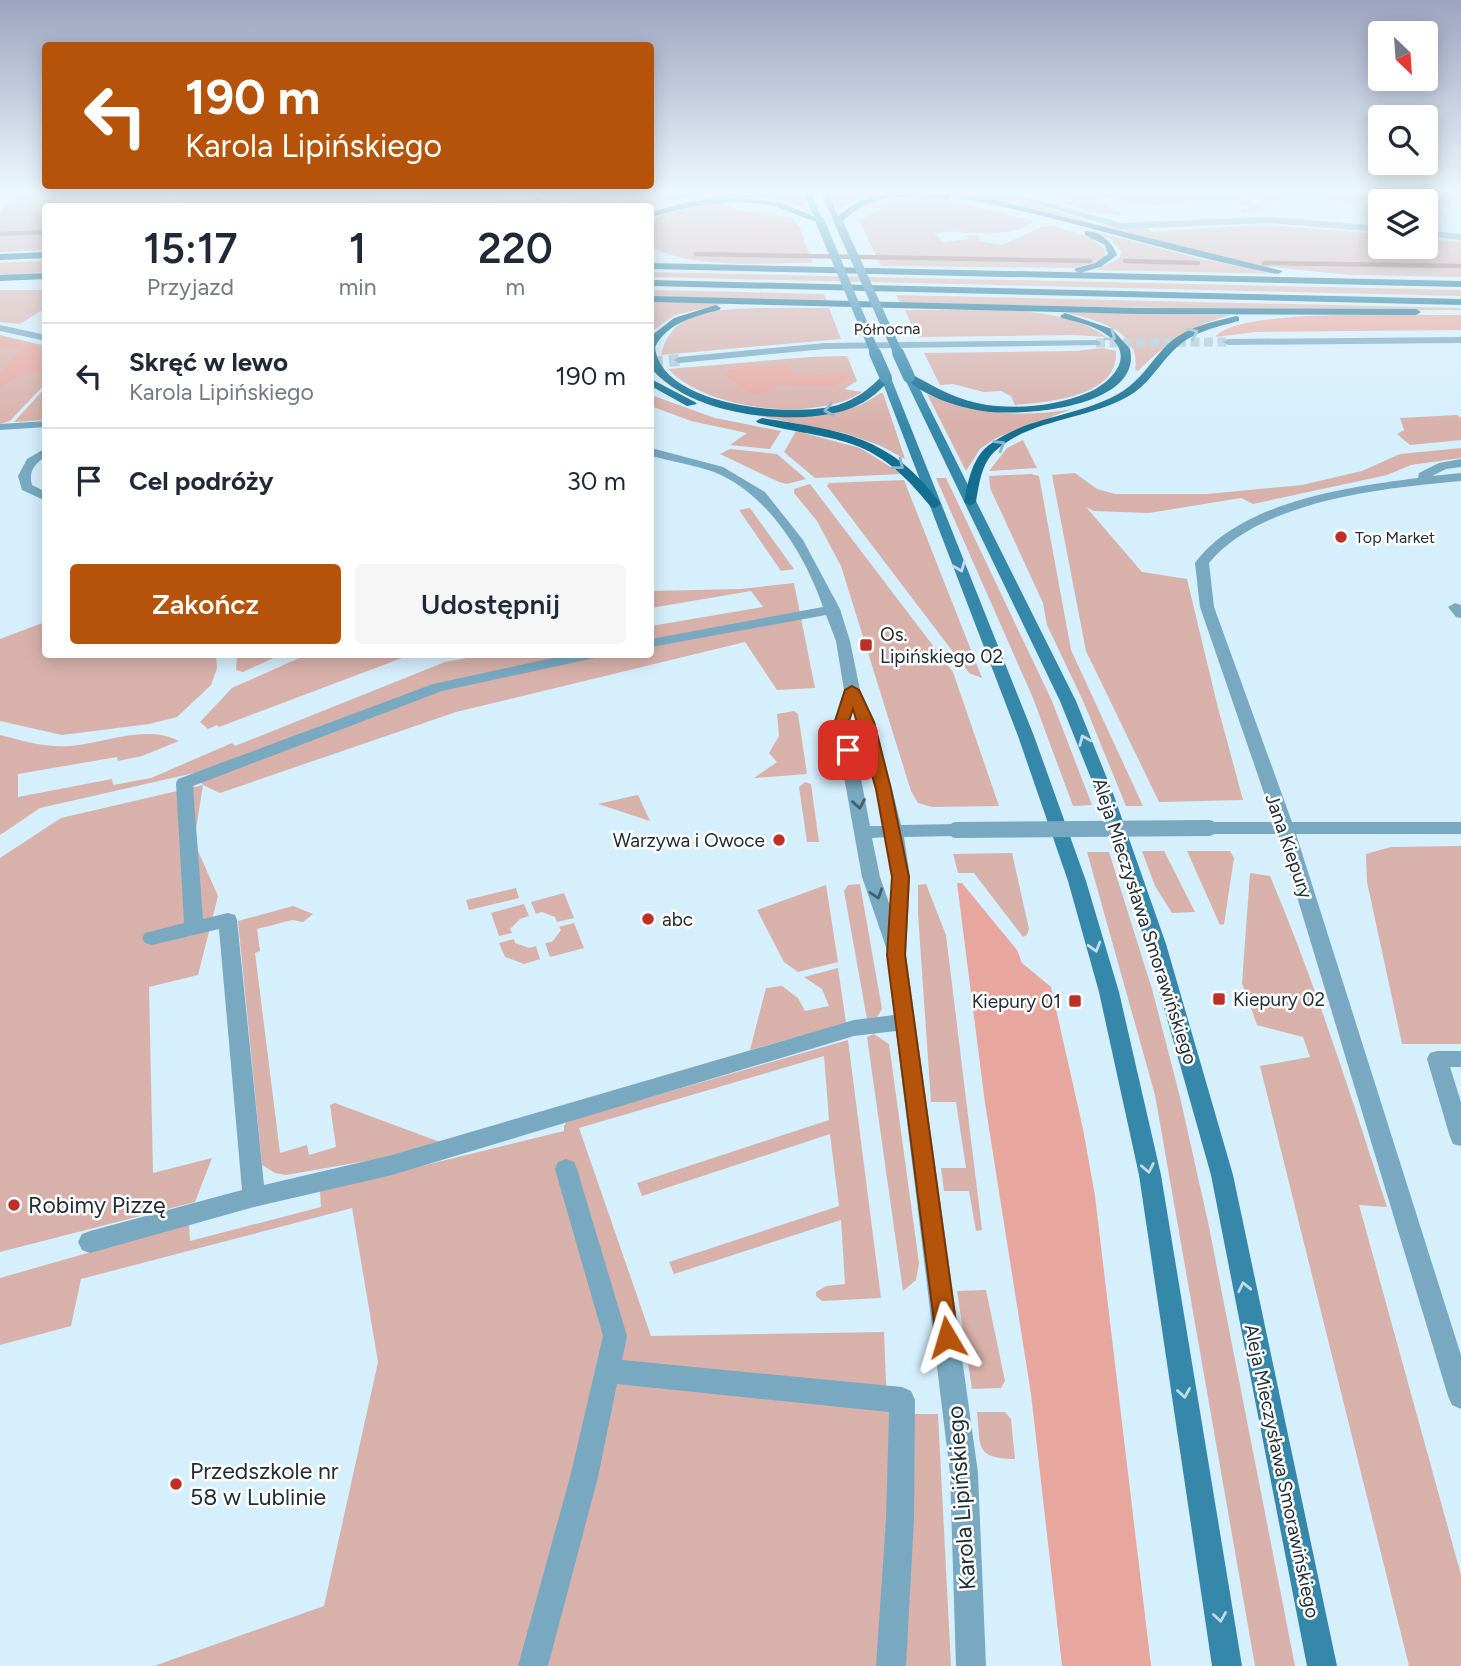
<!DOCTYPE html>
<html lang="pl">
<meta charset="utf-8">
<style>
:root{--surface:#fff;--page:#f6f6f7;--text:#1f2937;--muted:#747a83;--line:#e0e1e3;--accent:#b45309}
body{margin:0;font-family:Figtree,sans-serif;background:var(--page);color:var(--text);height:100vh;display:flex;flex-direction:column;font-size:26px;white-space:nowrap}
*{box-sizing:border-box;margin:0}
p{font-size:23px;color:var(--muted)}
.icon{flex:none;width:38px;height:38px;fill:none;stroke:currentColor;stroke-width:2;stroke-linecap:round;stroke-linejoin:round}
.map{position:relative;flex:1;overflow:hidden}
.sheet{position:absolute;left:42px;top:203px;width:612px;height:455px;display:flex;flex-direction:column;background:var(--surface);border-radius:7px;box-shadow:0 4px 18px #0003}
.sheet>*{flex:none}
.guide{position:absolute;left:42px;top:42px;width:612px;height:147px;border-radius:7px;box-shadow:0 4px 18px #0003;background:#b45309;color:#fff;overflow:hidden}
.needle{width:46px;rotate:155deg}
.controls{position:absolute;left:1368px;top:21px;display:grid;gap:14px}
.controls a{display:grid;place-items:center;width:70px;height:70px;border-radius:7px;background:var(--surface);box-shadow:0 4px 18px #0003;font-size:35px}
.pin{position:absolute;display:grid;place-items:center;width:60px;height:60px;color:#fff;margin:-30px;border-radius:14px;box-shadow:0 4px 10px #0006}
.me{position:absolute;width:77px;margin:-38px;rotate:353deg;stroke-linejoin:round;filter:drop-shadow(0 0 5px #0008)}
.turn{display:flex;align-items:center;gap:24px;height:147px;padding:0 28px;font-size:32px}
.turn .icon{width:91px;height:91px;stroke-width:2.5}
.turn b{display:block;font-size:49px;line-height:60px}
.eta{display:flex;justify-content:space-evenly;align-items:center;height:119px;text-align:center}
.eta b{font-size:42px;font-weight:600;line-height:49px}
.primary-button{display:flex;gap:14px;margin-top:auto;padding:14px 28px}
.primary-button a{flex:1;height:80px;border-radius:7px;background:var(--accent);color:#fff;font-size:28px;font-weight:600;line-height:80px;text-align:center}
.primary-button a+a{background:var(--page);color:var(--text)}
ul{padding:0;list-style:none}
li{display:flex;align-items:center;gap:21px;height:105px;padding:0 28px;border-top:2px solid var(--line)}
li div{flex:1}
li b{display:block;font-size:26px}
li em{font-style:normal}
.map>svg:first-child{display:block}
</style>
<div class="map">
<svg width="1461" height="1666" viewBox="0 0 1461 1666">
<rect width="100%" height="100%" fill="#d5effc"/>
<path fill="#d9b1ab" d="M88,192H170L158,206H46L45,221H0V213L16,194Z
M187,192H380L369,206H169Z
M475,192H485V196L497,195L502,204L524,203L542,206H421L426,198H449V195Z
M680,192L709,193L647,206H582L618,203Z
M737,192H800L807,209C759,188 700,197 651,212Z
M830,192H923L945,195C911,194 867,187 839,211Z
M954,192L1013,197L1096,224L1117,228H1147L1152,232L1262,225L1381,234V247H1426V239L1461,242V277L1350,275L1259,266Z
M1056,192H1238L1266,211L1244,213L1238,209L1249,208C1221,189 1180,209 1145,205C1129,203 1111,196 1093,197L1122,214H1098L1063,203L1076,199Z
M1279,192H1461V199L1458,202L1451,201V204L1400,199L1394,195L1378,193L1376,198L1370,197C1350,211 1315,195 1291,192L1289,196L1274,200L1291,205L1266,201L1255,193Z
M916,197L954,201L1034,221C1015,237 988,232 963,233L960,231L934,233L943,242L969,239L966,236L978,235L979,241L1002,245L1042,227L1053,226L1091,238L1106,250L1104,257L1093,263L1073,268L881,266L859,220L883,209L868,207L852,212L873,202Z
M723,203L737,210L794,218L813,263C761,263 700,269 651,248V219Z
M1089,230L1202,259L1279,274L1096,270L1120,258L1121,251L1110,239Z
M45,232V250L0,252V234Z
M45,261V272L0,276V263Z
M651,272L1461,290V296L651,277Z
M0,290H45V308L20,324L0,322Z
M651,290L824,294L827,301L651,297Z
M896,295L1461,308V310H1272L900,303Z
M651,302L719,303L723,304L675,315L651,332Z
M759,308H829L841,339L661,355C672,308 718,310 759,308Z
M905,310C962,311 1060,301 1106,337L1074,335L917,337Z
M1064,312L1231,315C1192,325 1166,343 1138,371L1135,370C1142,330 1096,320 1064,312Z
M0,335L46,346L45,384L10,421L0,424Z
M1103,348L1116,351C1119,397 1049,402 1015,405L1011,396L1001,391L984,392L953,384L940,385L924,353L1076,351Z
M847,356L857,381L844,389L862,392C816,423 706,410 668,369L810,357Z
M45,388V420L14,422Z
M881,393H883L905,459L879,445L844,433L755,415L832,413L861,405Z
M927,394C975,414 1022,418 1072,409L996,438L980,449L966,471Z
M651,395L715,418L781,431L770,449L730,445L747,433L691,421L651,406Z
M1457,415L1461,418V440L1410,445L1397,434L1404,430L1400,418Z
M796,431L860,448L902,474L815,478L784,452Z
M1023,440L1037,468L989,471L1007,448Z
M1461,448V458L1411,465L1387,475L1253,504L1241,498L1149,513L1094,511L1086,507L1142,572L1187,579L1217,704L1243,800L1159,802L1086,651L1052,475L1075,473L1097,489L1115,494H1207L1302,485L1362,471L1400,454Z
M730,449L777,454L806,479L787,484L779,482L720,454Z
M1031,474L1039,476L1071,650L1143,806H1126L1084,703L1047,625L1043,603L990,488L989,476Z
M936,478H946L1052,701L1092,805L1073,806L1033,698Z
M904,480L982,678L969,673L827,486L829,483Z
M810,484L953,672L999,806L932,807L918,803L911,791L841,566L817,521L794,493V489Z
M750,508L794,569L781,571L739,510Z
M794,583L815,688L777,690L745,642L456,712L220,793L203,785L194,842L218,896L198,975L149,987L153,1173L212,1158L195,1202L0,1252V858L61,818L203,785L194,773L40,808L0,835V735C24,741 46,748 71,746C105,743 146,724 179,741L142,756L118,761L117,757L18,774V797L112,779L113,785L151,778L232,743L235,746L445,662L490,654H651V626L763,607L751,591L651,608V591L741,589Z
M45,622L46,654L216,655L217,668L211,685L177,717L149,724L62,735L0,721V639Z
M237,655V654L280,655L243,672L236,670Z
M306,655H410L219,727L217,725L208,729L200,722L232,688Z
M794,711L798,714L807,774L754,778L777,762L769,753L779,736L777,714Z
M805,782L811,784L819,842H807L799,787Z
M638,795L650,821L598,804L637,795Z
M1461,846V1044H1402L1367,882L1366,854L1391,847Z
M1142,851H1164L1195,912L1172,913L1155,886Z
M1187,851H1230L1234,858L1224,924L1220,925Z
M1087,852H1109L1152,989L1180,1097L1208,1222L1295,1666H1255L1155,1095Z
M1012,853L1029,929L1027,935L1023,937L974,873H958L953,854Z
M1250,873L1270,876C1316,985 1351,1096 1387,1207L1359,1205L1461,1575V1666H1409L1260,1066L1310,1057L1303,1037L1257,1025L1242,983Z
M860,884L882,1009L877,1017L867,1019L844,891L848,885Z
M926,884L946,935L982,1230L976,1231L969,1191H944L941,1168H966L956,1102H931L918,914V885Z
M826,885L838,962L798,972L784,962L757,910Z
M516,888L519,898L469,910L466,900Z
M564,893L574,918L557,922L555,917L542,912L536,914L531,902Z
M524,904L529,916L520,919L510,929L512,933L499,936L491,913Z
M293,906L313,914L303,922L292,920L257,929L260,951L255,953L280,1153L307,1145L309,1155L336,1147L330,1105L335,1103L440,1142L389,1157L286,1175L275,1173L262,1165L238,921Z
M574,923L584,948L550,957L545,943L552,942L561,930L559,927Z
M514,939L515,943L529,948L536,946L540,959L524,964L505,957L499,943Z
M838,968L846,1023L750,1050L766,988L782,986L798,998L805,1011L829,1006L822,989L804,977Z
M874,1034L889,1044L919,1263L916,1280L903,1291L867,1037Z
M848,1040L881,1298L822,1301L816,1296V1292L826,1286L845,1284L841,1220L674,1274L669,1262L839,1206L830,1134L642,1196L637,1183L829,1120L824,1056L579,1128L651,1336L884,1332L887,1408L915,1414H938L951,1666H154L324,1606L378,1362L352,1208L81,1279L71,1326L0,1345V1278L189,1224L190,1241L321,1207L320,1191L564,1131V1126L567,1121Z
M986,1290L1005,1381L1001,1388L972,1389L957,1291Z
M977,1412H1005L1011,1419L1015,1459C974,1458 981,1447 977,1412Z"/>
<path fill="#e8a79e" d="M723,203L734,209L753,213L760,221L799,226L804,239L731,243L715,237L668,235L651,228V219L680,210Z
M0,221H45V232L0,234Z
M1461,315V330L1256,332L1215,337C1237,307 1418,316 1461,315Z
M0,340L32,344L45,352V369L20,376L0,387V374L22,348L0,349Z
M784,365L792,368L793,373C816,381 826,369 848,374L850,378L833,386L774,385C752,406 744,385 724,375V372L747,366Z
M957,883H962L1017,950L1022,963L1051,987L1083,1129L1095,1196L1151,1666H1062L1031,1394L985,1103Z"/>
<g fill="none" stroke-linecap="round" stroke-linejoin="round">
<path stroke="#99706c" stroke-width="4.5" d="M0,234L46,232
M696,254L1090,261
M1125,261L1198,263
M1264,263L1461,266"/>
<path stroke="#b1c8d4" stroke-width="9" stroke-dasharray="9 4.5" stroke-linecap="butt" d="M1096,343L1228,342"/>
<path stroke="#b1c8d4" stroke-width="12" stroke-dasharray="12 6" stroke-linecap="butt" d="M651,363L679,360"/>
<path fill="#78a9c1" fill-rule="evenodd" d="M528,192H536L541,200L628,192H652L539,205Z
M981,192L1028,197L1121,223L1269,217L1381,226V232L1269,223L1121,229L1027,201Z
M1426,230L1461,234V240L1426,236Z
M46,421V427L0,430V424Z
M46,448V456C35,464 28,471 32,485L46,492V501L22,490L18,476L27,459Z
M651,448L723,467L765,492L803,540L840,609L850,641L860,690L875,722L901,825L956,824L965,830L956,836L904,837L910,877L906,955L978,1473L986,1666H956L950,1473L896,1031L854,1036L392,1175L254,1207L90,1253L82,1250L78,1242L82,1234L90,1231L242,1190L219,929L152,945L145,943L142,938L145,933L184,923L176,783L178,779L433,684L571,654H602L595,658L442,691L193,786L203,919L228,913L235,915L237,920L264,1185L392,1155L854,1020L894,1015L887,950L862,877L834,721L844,690L836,641L826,615L651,647V639L823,607C805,554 767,493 714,472C694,465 671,461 651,456ZM853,710L859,722L884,826H870L850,721ZM886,837L892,877L890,906L880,877L872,838Z
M1461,459V467L1446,469L1432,476L1461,473V481C1383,488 1262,500 1209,563L1214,607L1292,822H1461V834H1296L1461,1355V1409L1452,1405L1448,1396L1278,834H1209L1200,828L1209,822H1274L1200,607L1195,563C1240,502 1347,487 1418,478L1419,473L1439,463Z
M1455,603L1461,605V618L1456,617L1448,607Z
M1437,1051H1461V1067H1450L1461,1102V1146L1453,1144L1450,1137L1427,1059L1430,1053Z
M566,1159L574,1162L577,1169L627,1336L622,1360L902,1387L911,1391L915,1400L914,1519L906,1666H876L886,1519L889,1412L617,1384L598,1477L548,1666H518L570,1477L603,1336L555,1169L558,1162Z"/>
<path fill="#78a9c1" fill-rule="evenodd" d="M0,325L46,335V341L0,331Z
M1461,337V343L1228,345L1223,342L1228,339Z
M1096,340L1101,343L1100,345L825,349L679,363L674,360L679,357L825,343Z"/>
<path fill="#3688ab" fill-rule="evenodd" d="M803,192H811L823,223L816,221Z
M820,192H828L841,223L834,221Z
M909,374L914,377L1076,701L1114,796L1166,944L1233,1175L1337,1666H1307L1211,1175L1146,944L1098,796L1060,701L904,377Z
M886,375L891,378L1034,736L1086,881L1119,992L1161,1175L1242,1666H1212L1139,1175L1099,992L1068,881L1018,736L881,378Z"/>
<path fill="#136e90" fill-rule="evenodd" d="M904,192L939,194L935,192L982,197L1283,271L1278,274C1168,254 1062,215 952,197L949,200C910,195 870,192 841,223L834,221C853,199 876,194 904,192Z
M737,197L782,203L824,221C816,225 786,209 774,206C731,197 692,206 651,217V212L693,201Z
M1085,231C1100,231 1112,241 1117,255L1101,267L1079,273L1074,270L1076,268L1095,263L1108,254L1105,245L1085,235Z
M46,252V258L0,260V254Z
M651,263L1461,281V287L651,269Z
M46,273V279L0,281V275Z
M651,280L1461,299V305L651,286Z
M651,296L1139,308L1416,309L1421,312L1416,315L1139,314L651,302Z
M716,305L721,308L719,310C695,316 667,323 655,347C661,407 794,418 838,405C857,399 869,389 882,376L891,378C878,394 863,405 843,411C792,425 710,416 667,383C662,379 655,374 652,368C648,359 651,345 651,336L674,318Z
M1065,313L1112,329L1130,349C1143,408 1020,417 983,411C957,407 923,396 904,377L913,375C936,388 960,401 987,405C1020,409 1056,406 1087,393C1112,383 1137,355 1107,335C1093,325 1077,322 1062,318L1060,316Z
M1236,316L1239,317V321C1217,327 1194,331 1176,348C1159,364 1148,386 1127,397C1086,420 1029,419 994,452C981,465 979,485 976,502L970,506L964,502C968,482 972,458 989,445C1028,415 1082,417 1123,391C1140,380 1151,362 1164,348C1184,327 1209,323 1236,316Z
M651,379L695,402L697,404L687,406L651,386Z
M762,418C842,431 890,435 941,504L935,508L931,507C872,433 842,443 758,423L756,421Z"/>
<path stroke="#78a9c1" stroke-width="16" d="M956,830L1209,828"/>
<path stroke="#3688ab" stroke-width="9" d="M820,221L876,355
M838,221L899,355"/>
<path stroke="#3688ab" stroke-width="12" d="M875,353L886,378
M898,353L909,377"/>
</g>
<defs><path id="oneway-chevron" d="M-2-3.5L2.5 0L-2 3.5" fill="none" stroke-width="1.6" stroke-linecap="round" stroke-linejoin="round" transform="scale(1.75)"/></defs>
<g stroke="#89b6c8">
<use href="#oneway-chevron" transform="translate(1193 333) rotate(-25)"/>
<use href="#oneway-chevron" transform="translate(1111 336) rotate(36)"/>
<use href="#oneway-chevron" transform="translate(829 410) rotate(169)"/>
<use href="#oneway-chevron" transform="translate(1000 445) rotate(-31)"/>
<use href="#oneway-chevron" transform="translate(899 465) rotate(38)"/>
</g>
<g stroke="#c3dbe6">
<use href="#oneway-chevron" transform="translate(960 567) rotate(68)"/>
<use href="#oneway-chevron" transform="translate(1084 740) rotate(-113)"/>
<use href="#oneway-chevron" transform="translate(1095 947) rotate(74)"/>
<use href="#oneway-chevron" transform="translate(1148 1168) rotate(79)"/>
<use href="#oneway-chevron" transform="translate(1244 1287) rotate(-102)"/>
<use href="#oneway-chevron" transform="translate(1184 1393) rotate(81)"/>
<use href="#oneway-chevron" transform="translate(1220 1617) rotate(81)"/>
</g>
<g stroke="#445f6c">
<use href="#oneway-chevron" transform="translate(859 804) rotate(80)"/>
<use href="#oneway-chevron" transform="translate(877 894) rotate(72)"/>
</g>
<linearGradient id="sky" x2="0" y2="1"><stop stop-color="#9da4c0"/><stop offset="0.45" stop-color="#ecf8fe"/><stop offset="1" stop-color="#ecf8fe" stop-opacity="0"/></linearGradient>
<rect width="1461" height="425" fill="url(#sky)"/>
<path fill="#b45309" stroke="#753606" stroke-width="2" d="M852,686L859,690L874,722L891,789L909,877L905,955L958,1337L955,1344L947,1348L939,1344L936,1337L887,955L892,877L876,789L853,709L849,721L855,750L848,755L841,750L835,721L845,690Z"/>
<g fill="#be3027" stroke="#fff" stroke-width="2.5">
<circle cx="1341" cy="537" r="7"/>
<rect x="859" y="638" width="14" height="14" rx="3.5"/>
<circle cx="779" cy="840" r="7"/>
<circle cx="648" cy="919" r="7"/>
<rect x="1212" y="992" width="14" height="14" rx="3.5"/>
<rect x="1068" y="994" width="14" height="14" rx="3.5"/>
<circle cx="14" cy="1205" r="7"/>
<circle cx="176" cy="1484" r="7"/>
</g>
<g text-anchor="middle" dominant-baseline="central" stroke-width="5" stroke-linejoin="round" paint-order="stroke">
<g font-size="16" fill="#212e34" stroke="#fff">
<text transform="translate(887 329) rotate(-1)">Północna</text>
</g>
<g font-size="16" fill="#212e34" stroke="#fff" text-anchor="start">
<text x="1355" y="537">Top Market</text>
</g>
<g font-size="19" fill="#212e34" stroke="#fff" text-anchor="start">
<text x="880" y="634">Os.<tspan x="880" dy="22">Lipińskiego 02</tspan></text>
<text x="765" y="840" text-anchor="end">Warzywa i Owoce</text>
<text x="662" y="919">abc</text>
<text x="1233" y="999">Kiepury 02</text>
<text x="1061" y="1001" text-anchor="end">Kiepury 01</text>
</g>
<g font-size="19" fill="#212e34" stroke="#fff">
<text transform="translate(1289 846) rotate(71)">Jana Kiepury</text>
<text transform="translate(1145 921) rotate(72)">Aleja Mieczysława Smorawińskiego</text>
<text transform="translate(1282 1471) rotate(78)">Aleja Mieczysława Smorawińskiego</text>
</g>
<g font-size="23" fill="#212e34" stroke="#fff" text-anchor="start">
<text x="28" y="1205">Robimy Pizzę</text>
<text x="190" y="1471">Przedszkole nr<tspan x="190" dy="26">58 w Lublinie</tspan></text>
</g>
<g font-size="23" fill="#212e34" stroke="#fff">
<text transform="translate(961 1498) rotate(-94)">Karola Lipińskiego</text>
</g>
</g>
</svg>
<div class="controls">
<a><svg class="needle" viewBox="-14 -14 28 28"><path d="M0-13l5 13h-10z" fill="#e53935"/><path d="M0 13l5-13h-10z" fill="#747a83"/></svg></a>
<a><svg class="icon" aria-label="search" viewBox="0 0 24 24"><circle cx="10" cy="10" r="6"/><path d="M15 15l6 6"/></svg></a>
<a><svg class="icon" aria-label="layers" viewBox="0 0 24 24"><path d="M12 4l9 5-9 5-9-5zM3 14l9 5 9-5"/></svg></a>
</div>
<div class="pin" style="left:848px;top:750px;background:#d93025"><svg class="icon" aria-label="arrive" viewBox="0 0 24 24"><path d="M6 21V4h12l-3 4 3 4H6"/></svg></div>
<svg class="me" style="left:947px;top:1337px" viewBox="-20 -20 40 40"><path d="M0-17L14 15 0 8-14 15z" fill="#b45309" stroke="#fff" stroke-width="4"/></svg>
<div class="guide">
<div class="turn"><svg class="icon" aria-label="left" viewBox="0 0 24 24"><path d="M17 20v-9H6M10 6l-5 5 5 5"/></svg><div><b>190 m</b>Karola Lipińskiego</div></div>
</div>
<section class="sheet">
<div class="eta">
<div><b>15:17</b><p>Przyjazd</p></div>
<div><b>1</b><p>min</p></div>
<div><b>220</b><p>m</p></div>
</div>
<ul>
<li><svg class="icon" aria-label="left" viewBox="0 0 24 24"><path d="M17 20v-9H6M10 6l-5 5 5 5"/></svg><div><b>Skręć w lewo</b><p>Karola Lipińskiego</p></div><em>190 m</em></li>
<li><svg class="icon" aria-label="arrive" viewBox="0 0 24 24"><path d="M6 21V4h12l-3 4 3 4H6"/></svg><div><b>Cel podróży</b></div><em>30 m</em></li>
</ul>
<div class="primary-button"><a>Zakończ</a><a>Udostępnij</a></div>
</section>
</div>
